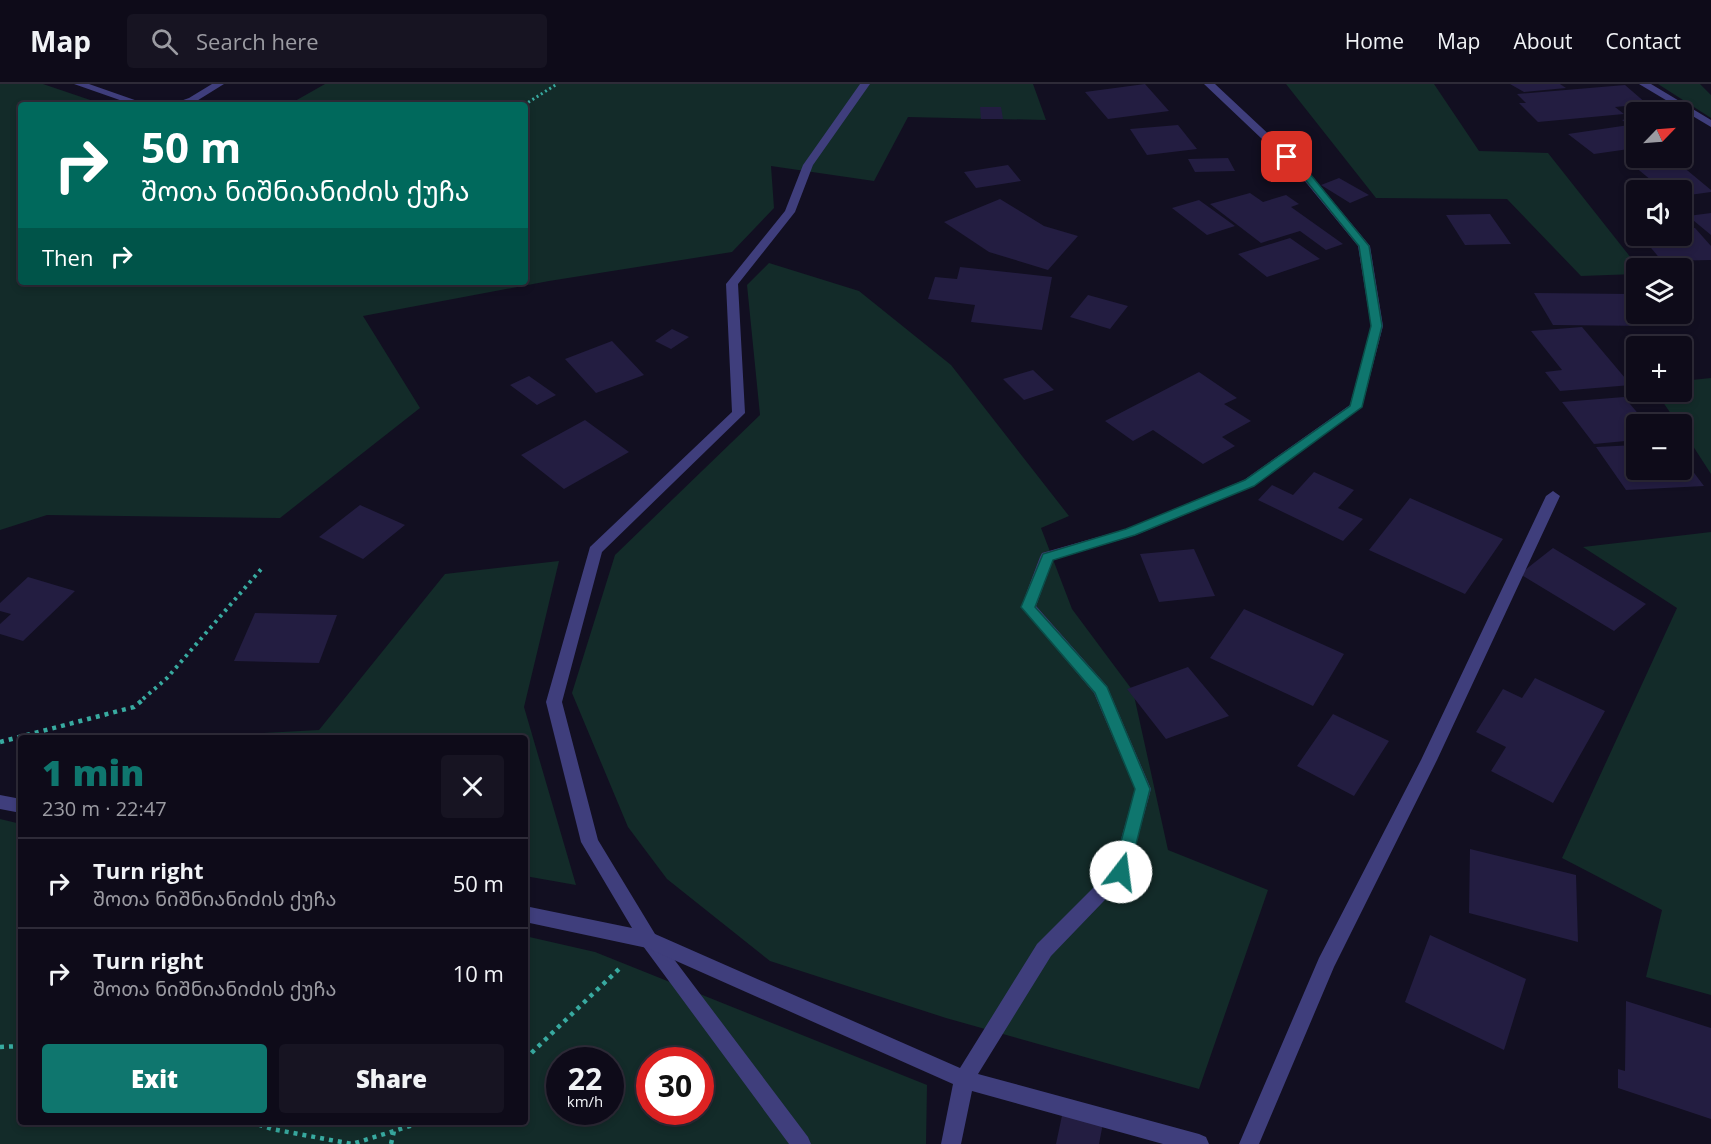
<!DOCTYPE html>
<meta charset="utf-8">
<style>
:root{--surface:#0e0b19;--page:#171422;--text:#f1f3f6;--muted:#9b9ba2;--line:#2e2b38;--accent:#0f766e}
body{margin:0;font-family:"Open Sans","Noto Sans Georgian",sans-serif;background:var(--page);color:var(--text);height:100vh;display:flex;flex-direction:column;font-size:22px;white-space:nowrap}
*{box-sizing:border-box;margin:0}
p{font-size:20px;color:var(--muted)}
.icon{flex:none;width:33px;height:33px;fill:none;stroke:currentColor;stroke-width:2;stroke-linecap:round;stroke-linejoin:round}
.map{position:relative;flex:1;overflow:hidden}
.panel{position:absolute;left:18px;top:651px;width:510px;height:390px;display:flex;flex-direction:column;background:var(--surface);border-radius:6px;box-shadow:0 3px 9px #0003,0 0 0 2px var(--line)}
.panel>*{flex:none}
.hud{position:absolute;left:18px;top:18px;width:510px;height:183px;border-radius:6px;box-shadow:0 3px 9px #0003,0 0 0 2px var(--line);background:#00695c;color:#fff;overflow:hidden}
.needle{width:39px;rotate:65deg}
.fabs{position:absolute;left:1626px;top:18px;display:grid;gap:12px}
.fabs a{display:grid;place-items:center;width:66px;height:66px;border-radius:6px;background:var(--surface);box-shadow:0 3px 9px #0003,0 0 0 2px var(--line);font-size:30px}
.speed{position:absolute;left:546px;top:963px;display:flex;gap:12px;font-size:30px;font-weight:700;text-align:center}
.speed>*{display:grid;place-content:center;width:78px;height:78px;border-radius:50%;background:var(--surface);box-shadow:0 3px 9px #0003,0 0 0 2px var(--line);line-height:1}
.speed small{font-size:15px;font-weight:400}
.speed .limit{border:9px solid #d22;background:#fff;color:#111}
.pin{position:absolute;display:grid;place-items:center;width:51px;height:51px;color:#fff;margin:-26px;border-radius:12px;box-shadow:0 3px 9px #0006}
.me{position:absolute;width:66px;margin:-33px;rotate:15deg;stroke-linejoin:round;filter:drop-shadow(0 0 4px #0008)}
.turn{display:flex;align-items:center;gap:21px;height:126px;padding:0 24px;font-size:27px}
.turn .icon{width:78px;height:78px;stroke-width:2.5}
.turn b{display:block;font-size:42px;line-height:51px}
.then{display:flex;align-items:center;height:57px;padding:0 24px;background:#0003;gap:12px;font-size:22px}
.round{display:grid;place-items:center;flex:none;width:63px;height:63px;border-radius:6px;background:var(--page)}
.head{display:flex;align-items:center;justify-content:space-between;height:102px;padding:0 24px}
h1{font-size:36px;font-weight:800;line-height:45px;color:var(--accent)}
.primary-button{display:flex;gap:12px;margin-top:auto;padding:12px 24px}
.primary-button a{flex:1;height:69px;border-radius:6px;background:var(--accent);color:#fff;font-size:24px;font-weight:800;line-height:69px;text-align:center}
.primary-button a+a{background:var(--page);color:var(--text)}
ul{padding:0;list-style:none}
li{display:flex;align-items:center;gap:18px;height:90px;padding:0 24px;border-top:2px solid var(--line)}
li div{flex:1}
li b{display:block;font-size:22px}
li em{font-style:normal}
header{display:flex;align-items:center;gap:36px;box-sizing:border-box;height:84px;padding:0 30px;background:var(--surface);border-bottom:2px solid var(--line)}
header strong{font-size:28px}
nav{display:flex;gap:33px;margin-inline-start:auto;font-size:21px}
.search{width:420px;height:54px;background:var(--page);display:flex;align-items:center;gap:15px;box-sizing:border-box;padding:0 21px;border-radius:6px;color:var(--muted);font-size:22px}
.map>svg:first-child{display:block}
</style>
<header>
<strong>Map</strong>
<div class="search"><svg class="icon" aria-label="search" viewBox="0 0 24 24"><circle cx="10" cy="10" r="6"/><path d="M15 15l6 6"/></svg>Search here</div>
<nav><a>Home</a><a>Map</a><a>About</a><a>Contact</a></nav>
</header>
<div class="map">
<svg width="1711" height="1060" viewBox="0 0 1711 1060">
<rect width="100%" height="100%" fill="#120f21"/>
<path fill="#132b29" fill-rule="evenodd" d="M0,0H43L105,21H21V198H525V21H288L325,0H1033L1046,36L908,33L874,97L771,82L774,124L732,168L549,197L363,232L420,324L280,434L47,431L0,446Z
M1286,0H1434L1479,67L1548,69L1639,184H1636V190L1581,192L1507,115L1376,114Z
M1658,0H1700L1711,11V34Z
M769,179L859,207L951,281L1069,432L1041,444L1072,525L1133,607L1168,766L1268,806L1199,1005L946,934L770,877L667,795L628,743L572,609L615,471L760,331L747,201Z
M1711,294V390L1682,345V340H1678L1656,308H1682V297Z
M1711,448V911L1646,893L1662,826L1562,774L1677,524L1583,463Z
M559,477L524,623L576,801L525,792V654H174L319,646L445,490Z
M0,735L21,740V1038H525V852L595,868L927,1001L926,1060H0ZM560,976H610V1028H560ZM650,976H700V1028H650Z"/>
<path fill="#231d41" d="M1145,0L1169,27L1108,35L1085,8Z
M1510,0H1560L1566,4L1524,8Z
M1625,1L1647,20L1615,23L1624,30L1538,38L1519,19H1526L1517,10Z
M980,23H1001L1003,35H981Z
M1636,33V64L1594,70L1568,50L1629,41L1622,36Z
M1178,41L1197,65L1147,71L1130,45Z
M1228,74L1235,87L1195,88L1188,75Z
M1676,77L1711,106V108L1682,112V106H1663L1634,82Z
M1008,81L1021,97L976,104L964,88Z
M1339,94L1369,111L1350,119L1321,101Z
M1250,109L1263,118L1286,111L1299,120L1291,123L1343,160L1326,166L1300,147L1261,159L1210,120Z
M1000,115L1044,142L1078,152L1048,186L989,168L944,138Z
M1199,116L1235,142L1207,151L1172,124Z
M1711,129V151L1688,132Z
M1490,130L1511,160L1465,161L1446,131Z
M1682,144H1695L1711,162V176L1662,177L1641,152H1682Z
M1290,154L1320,175L1267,193L1238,170Z
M960,183L1052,193L1042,246L971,238L975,221L928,215L935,193L957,195Z
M1534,209L1630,210L1636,219V230H1643L1652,242L1553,241Z
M1088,211L1128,222L1110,245L1070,233Z
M1582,243L1631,301L1560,307L1545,288L1562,286L1531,247Z
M672,245L689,253L671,265L655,257Z
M612,257L644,291L596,309L565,275Z
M1033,286L1054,306L1024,316L1003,295Z
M1199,288L1237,314L1224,320L1251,337L1222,353L1235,362L1203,380L1153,346L1133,357L1105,337Z
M529,292L556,311L537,321L510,301Z
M1624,313L1647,340H1636V356L1594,360L1562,318Z
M585,336L629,368L564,405L521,371Z
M1636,361V386H1682V373L1704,402L1626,406L1596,363Z
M1314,388L1354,406L1338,424L1363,435L1343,457L1258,416L1272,401L1293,411Z
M1410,414L1503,455L1465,510L1369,466Z
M360,421L405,441L363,475L319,453Z
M1553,464L1646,520L1614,547L1520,490Z
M1194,465L1215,512L1159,518L1140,470Z
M28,493L75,507L23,557L0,550V540L11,530L0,527V519Z
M1244,525L1344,570L1313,622L1210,574Z
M255,529L337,531L319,579L234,577Z
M1188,583L1229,632L1166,655L1127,605Z
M1535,594L1605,627L1553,719L1491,687L1506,663L1476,648L1503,605L1522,614Z
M1333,630L1389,657L1354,712L1297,682Z
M1470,765L1576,791L1578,858L1469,829Z
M1430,851L1526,895L1504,966L1405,918Z
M1626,917L1711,944V1035L1618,1004V985L1625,987Z
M1064,1022L1104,1034L1099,1060H1056Z"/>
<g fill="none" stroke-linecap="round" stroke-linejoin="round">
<path stroke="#38aaa0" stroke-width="3" stroke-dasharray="2 3" stroke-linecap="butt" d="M524,21L557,0"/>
<path stroke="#38aaa0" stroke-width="4" stroke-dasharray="3 4.5" stroke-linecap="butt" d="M143,615L167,594L263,483"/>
<path stroke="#38aaa0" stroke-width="4.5" stroke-dasharray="4 5" stroke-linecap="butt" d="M0,658L134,623L145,614
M0,963L21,962
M525,975L622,882
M250,1038L272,1045L352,1060L423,1038
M391,1060L394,1047"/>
<path fill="#3f3e7c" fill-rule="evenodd" d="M74,0H89L149,21H134Z
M212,0H224L195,18L169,21L189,14Z
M649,848L655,850L808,1053L811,1060H789L643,862L640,856L643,850Z"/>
<path fill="#3f3e7c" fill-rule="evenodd" d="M860,0H870L813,81L795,128L738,200L745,329L602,468L562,618L598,756L655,850L960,984L1037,860L1113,784L1135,705L1094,609L1021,523L1040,473L1042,469L1126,445L1244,396L1350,321L1371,242L1358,162L1299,90L1204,0H1215L1307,86L1370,162L1383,242L1362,323L1254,402L1136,451L1053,476L1036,522L1107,602L1151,705L1127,793L1051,872L978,990L1199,1050L1206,1053L1209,1060H1163L972,1007L961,1060H941L953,1000L647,864L525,838V822L632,844L581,758L546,618L590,463L732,328L726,200L785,127L803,81Z
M1639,0H1651L1711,36V43Z
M1553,407L1560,412L1437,676L1334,883L1259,1060H1239L1319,874L1421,676L1546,412Z
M0,711L21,715V729L0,725Z"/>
</g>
<path fill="#0f766e" stroke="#0a4d48" stroke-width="1.5" d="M1287,70L1306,85L1369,162L1382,242L1362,323L1254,402L1135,451L1053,476L1035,523L1107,603L1150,705L1129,788L1127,793L1121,795L1115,793L1113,788L1135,705L1095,609L1021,523L1043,470L1126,445L1245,396L1350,322L1371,242L1359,162L1300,89L1284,75L1283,73Z"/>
</svg>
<div class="fabs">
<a><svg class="needle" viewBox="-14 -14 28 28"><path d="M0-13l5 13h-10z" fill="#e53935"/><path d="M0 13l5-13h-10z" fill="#9b9ba2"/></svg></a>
<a><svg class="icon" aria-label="sound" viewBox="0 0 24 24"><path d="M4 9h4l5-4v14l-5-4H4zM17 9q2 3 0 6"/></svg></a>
<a><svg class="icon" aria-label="layers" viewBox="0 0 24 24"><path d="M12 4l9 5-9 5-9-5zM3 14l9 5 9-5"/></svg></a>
<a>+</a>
<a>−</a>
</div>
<div class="speed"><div>22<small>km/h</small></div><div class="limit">30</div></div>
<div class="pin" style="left:1287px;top:73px;background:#d93025"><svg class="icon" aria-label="arrive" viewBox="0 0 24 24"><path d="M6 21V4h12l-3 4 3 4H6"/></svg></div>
<svg class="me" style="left:1121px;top:788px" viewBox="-20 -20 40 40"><circle r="19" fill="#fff"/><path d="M0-13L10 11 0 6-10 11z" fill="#0f766e"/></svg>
<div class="hud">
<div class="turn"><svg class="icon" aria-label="right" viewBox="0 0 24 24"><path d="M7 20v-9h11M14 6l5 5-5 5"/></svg><div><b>50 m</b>შოთა ნიშნიანიძის ქუჩა</div></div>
<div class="then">Then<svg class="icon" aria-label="right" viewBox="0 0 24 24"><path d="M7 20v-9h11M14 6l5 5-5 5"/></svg></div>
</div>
<section class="panel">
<div class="head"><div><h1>1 min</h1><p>230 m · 22:47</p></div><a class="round"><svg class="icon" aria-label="close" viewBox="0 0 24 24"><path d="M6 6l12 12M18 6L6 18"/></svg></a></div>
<ul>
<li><svg class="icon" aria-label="right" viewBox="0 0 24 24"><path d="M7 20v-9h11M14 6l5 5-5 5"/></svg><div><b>Turn right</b><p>შოთა ნიშნიანიძის ქუჩა</p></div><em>50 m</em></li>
<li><svg class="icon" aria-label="right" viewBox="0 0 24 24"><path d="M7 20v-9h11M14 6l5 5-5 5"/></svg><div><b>Turn right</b><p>შოთა ნიშნიანიძის ქუჩა</p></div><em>10 m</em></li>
</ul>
<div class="primary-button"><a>Exit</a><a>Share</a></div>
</section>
</div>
